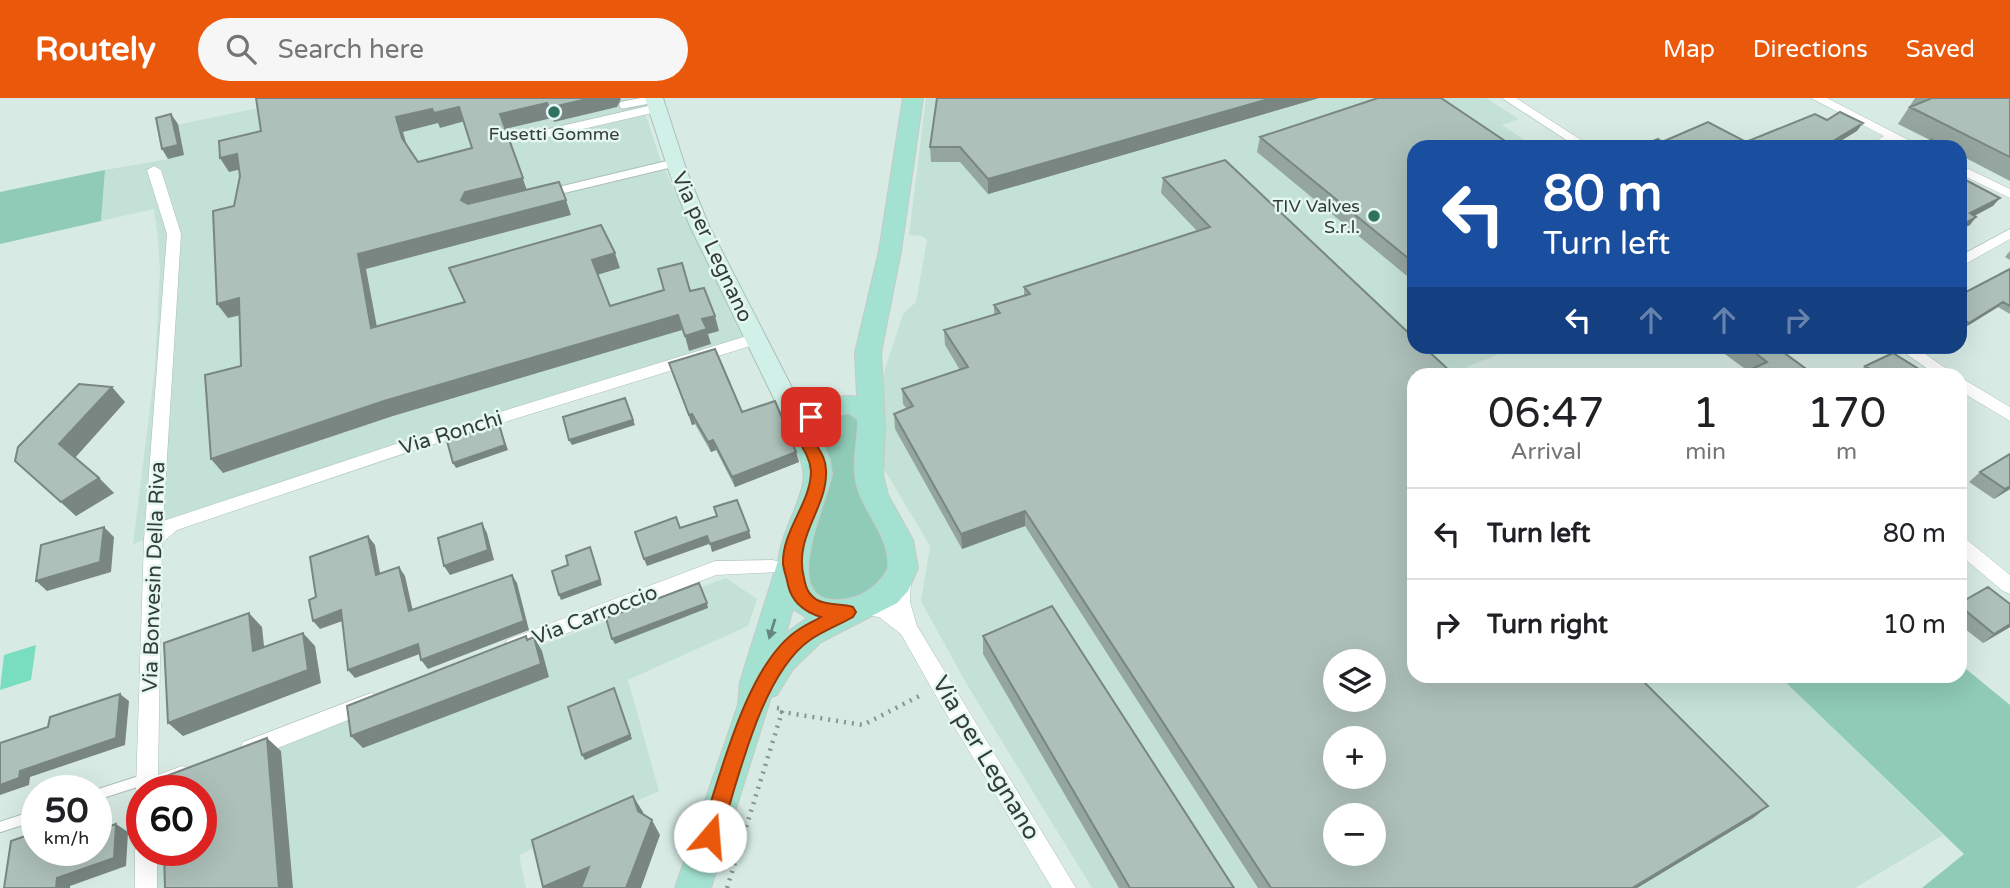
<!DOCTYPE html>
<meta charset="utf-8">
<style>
:root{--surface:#fff;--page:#f6f6f6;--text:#202124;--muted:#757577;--line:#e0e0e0;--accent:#ea580c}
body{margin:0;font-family:"Varela Round",sans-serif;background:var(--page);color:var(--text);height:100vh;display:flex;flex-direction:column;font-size:26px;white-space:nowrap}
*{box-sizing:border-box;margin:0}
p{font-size:23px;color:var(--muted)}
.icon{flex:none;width:38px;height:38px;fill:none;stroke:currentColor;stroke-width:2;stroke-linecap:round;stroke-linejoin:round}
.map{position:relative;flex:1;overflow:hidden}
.details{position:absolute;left:1407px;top:270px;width:560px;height:315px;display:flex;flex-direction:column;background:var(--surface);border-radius:21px;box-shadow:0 7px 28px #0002}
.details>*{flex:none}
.guide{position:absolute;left:1407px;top:42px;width:560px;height:214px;border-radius:21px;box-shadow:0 7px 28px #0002;background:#1a4fa0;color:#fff;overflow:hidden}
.fabs{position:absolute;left:1323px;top:551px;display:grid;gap:14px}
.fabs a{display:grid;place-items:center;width:63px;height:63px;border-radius:50%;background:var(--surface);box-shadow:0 7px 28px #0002;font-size:35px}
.speed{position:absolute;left:21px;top:677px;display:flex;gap:14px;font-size:35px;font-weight:700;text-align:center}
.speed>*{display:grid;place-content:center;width:91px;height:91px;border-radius:50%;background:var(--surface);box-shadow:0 7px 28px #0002;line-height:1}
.speed small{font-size:18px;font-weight:400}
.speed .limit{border:10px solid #d22;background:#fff;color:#111}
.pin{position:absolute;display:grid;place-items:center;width:60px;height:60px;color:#fff;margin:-30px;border-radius:14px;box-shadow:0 4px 10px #0006}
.me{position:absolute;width:77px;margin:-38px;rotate:18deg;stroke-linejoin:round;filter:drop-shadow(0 0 5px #0008)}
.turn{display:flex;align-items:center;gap:24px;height:147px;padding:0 21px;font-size:32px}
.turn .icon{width:91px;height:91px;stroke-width:2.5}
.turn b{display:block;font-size:49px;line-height:60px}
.lanes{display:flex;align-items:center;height:66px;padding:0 21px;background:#0003;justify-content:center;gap:35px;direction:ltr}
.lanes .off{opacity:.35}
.eta{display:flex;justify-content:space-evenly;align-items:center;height:119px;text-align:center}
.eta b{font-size:42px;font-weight:600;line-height:49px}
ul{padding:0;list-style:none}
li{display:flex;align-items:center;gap:21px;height:91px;padding:0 21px;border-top:2px solid var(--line)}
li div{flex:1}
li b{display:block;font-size:26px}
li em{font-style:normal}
header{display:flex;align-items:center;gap:42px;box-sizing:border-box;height:98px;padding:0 35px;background:var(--accent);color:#fff}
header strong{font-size:33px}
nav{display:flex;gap:38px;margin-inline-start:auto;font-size:24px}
.search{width:490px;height:63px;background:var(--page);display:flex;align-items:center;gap:18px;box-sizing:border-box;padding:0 24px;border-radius:38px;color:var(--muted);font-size:26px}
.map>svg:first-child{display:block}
</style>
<header>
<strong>Routely</strong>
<div class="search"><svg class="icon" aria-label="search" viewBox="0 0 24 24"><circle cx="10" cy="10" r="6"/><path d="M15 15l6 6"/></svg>Search here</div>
<nav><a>Map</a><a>Directions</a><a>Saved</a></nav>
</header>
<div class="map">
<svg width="2010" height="790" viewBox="0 0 2010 790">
<rect width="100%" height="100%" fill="#d7ebe4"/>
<path fill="#c4e1d7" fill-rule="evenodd" d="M307,0H640L662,66L747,244L133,446L155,270L160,173L158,141L154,111L101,123L105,72L168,61L162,30Z
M926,0H1486L1519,21L1502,27L1535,49H1414V248L1516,249L1462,271L1466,276H1414V578H1779L1943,737L1855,790H1092L966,585L921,503L930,448L878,361L886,323L875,302L903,216L916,204L927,142L922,138L909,137ZM1335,564H1374V602H1335ZM1335,640H1374V679H1335ZM1335,718H1374V756H1335Z
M726,480L757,501L748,528L628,582L659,693L519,757L526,790H152V753L201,752V693L151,690Z"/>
<path fill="#8fcbb7" d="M105,72L101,123L0,146V94Z
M841,315L853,316L862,325L889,450L890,477L859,503L831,504L815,497L801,476L831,372L830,361L816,332L824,321Z
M1960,566L2010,607V790H1922L1964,756L1779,578H1960Z"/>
<path fill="#79ddbf" d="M36,547L31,582L0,592L4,557Z"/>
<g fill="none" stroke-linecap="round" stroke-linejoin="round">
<defs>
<path id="lane-far1" d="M623,7L654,1
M553,94L674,65"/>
<path id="lane" d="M96,697L146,681
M0,729L37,717"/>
<path id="street" d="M1502,0H1516L1592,49H1577Z
M1811,0H1827L1922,49H1906L1894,43L1883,49H1867L1884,38Z
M657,6L661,7V13L548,39L542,35L544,32Z
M1960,67L2010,91V100L1960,76Z
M154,68L161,72L181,136L163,423L393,347L750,237H760L763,241L760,245L405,355L177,432L162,445L158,677L182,668L190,671L193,678L190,685L168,693H142V701L136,691L144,442L167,136L147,72Z
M2010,131V141L1960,169V158Z
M1895,248H1914L1954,276H1935Z
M1960,279L2010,309V323L1960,293Z
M1960,439L1966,441L2010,477V496L2003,493L1960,457Z
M773,462L780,464L782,469L780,474L716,477L514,556L507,554L504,548L507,542L715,463Z
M902,470L909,473L911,478L910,504L917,528L1076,790H1052L940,605L901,536L879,519L859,516L856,510L859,504C870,501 883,502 892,507L893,478L895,473Z
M371,595L378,598L381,604L378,610L250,661L243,658L240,651L243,644Z
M142,743V752H157V790H135V752Z"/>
<path id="secondary" d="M645,0H663L687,74L709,128L804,313L815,338L811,344L803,347L795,344L690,128L669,74Z"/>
<path id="primary" d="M903,0H923L901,153L881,255L885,329L883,377L888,397L913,442L918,470L908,493L897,505L821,544L793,571L777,597L771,599L711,790H675L738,607L740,584L778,463C781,435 798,412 803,385C807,363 792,352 791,332C789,308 839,294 857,299L855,255L879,153ZM849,315L858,322C858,344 851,366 857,388C865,417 890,438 888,470C882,484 867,496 852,500C771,518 826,409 832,376L830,363L817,330L831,319ZM793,511L807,520L786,535Z"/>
</defs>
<use href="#lane-far1" stroke="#acbfb9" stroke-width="9"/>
<use href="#lane" stroke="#acbfb9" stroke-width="12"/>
<use href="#street" stroke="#acbfb9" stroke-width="1"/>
<use href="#secondary" stroke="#acbfb9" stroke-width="2"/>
<use href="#primary" stroke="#c6c9c8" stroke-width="2"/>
<path stroke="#879590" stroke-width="4.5" stroke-dasharray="2 6" stroke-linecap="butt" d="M777,610L783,611L782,614L863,627L923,596
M727,790L782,614"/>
<use href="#lane-far1" stroke="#fff" stroke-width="7"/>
<use href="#lane" stroke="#fff" stroke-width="10"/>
<use href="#street" fill="#fff" fill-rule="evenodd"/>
<use href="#secondary" fill="#d1f1e8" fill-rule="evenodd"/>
<use href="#primary" fill="#a3e2d0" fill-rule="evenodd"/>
</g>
<path fill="#95a59f" d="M1319,0L988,96L960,64H931L930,49Z
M1915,0H2010V83L1960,57V49H1944L1898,26Z
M1260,39L1414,49V183H1413L1257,54Z
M1163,80L1414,276V578L1768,708L1753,720L1637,790H1258L1025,428L962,451L895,331L894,316L907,311L903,306L902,291L960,272L945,247L944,232L994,217V207L1024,198V189L1197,133L1161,95Z
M2010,153V162L2005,159Z
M2010,171V216L1998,209L1964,230L1960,228V197Z
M1726,248H1775L1813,276L1748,273L1722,254Z
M669,265L742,314L796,354L799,364L735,389L716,352L711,354L695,326L692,327Z
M1865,268L1925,275L1924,276H1857Z
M125,304L75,359L99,380L114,395L76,418L15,363Z
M1980,374L2010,391L1994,401L1969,384Z
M1960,505L2010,529L1983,545L1960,527Z
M983,538L1234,790H1119L983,556Z"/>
<path fill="#798682" d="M591,0H620L621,1L617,9L554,24L549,10Z
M1272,0H1319L988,96V81Z
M547,5L552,20L505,31L528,95L472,109L461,102L500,16Z
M459,9L465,23L440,30L438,25L403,34L409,55L402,40L396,19L432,11Z
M171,16L178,26L184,57L168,61L162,51Z
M1863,25L1857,33L1831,49L1830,45Z
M237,56L246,70L229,74L220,60Z
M2000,100L1993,108L1963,124L1970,115Z
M566,102L571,117L366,171L380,245L371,230L358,156Z
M1976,119L1970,127L1960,132V128Z
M615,155L620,170L597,177L592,162Z
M239,200L250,215L228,220L217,206Z
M2003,204L1998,209L1964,230L1969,225Z
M678,217L682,232L393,318L223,375L211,361L384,303Z
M715,218L719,233L708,236L711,246L689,253L685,238L702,221Z
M112,289L125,304L74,361L59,346Z
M625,300L635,327L572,347L569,342Z
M692,316L695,326L692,327L689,317Z
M499,326L508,352L456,370L453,365Z
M713,342L716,352L711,354L708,344Z
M796,354L799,364L735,389L732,379Z
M99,380L114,395L76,418L61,404Z
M2010,388V391L1994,401L2005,391Z
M1025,413V428L962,451L961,436Z
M482,425L487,435L494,462L450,477L444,468Z
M104,429L114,439L111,474L47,493L36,483Z
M749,433L751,440L712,454L710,446Z
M368,438L375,447L382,486L376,477Z
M707,438L709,446L647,468L644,461Z
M590,449L602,487L561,502L559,497Z
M399,469L405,478L415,522L409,513Z
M512,477L517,485L529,532L428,571L421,562Z
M707,505L708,510L615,546L612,541Z
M341,512L348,521L320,531L313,523Z
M249,515L262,529L266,567L253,553Z
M2010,526V529L1983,545L1994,536Z
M303,535L315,548L321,585L183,638L168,625Z
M534,539L542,553L549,579L363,650L351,638Z
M418,546L425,554L355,580L348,572Z
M614,590L632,641L585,662L582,657Z
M120,596L129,603L125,647L30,679L29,687L0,697V687Z
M267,640L281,653L293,790H279Z
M633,698L643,714L647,728L638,713Z
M1768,708L1753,720L1637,790H1632Z
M652,722L660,737L641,790H626Z
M116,726L128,734L126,768L70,788V790H55L57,780Z
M589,769L584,790H544L543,789Z"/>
<path fill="#adc0b9" stroke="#798682" stroke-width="2" fill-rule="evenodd" d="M256,0H591L549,10L547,5L500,16L523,80L465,94L461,102L468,106L559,84L566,102L358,156L371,230L465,204L449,170L601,127L615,155L592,162L610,208L664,192L658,171L682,165L690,193L704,190L715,218L702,221L707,231L685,238L678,217L384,303L211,361L205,277L241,268L239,200L217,206L213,113L234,108L240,78L237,56L220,60L219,43L261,33ZM459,9L472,50L418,64L402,40L396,19L432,11L434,15Z
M937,0H1272L988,81L960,49H930Z
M1378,0H1441L1514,49H1414V165L1260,39Z
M1929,0H2010V59L1910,9L1930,1Z
M1840,14L1863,25L1830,45L1837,49H1639L1658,41L1662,44L1708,24L1746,44L1815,16L1827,22Z
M171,16L178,47L162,51L156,20Z
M1931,42L1927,49H1916Z
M1225,62L1414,240V248H1423L1453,276H1414V578H1638L1768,708L1632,790H1271L1025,413L961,436L894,316L913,308L902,291L968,269L944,232L1000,215L994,207L1030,196L1024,189L1210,129L1163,80ZM1335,564H1374V602H1335ZM1335,640H1374V679H1335ZM1335,718H1374V756H1335Z
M1960,79L2000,100L1970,115L1976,119L1960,128Z
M2010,171V208L2003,204L1969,225L1963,222L1960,224V197Z
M1746,248H1775L1813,276H1741L1767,264Z
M715,251L742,314L775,303L796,354L732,379L713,342L708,344L692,316L689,317L669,265Z
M1893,255L1925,275L1923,276H1878L1865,268Z
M79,286L112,289L59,346L99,380L61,404L15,363L18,349Z
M625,300L633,322L569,342L563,319Z
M499,326L505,347L453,365L447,343Z
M2010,356V388L2005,391L1980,374Z
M737,402L749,433L710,446L707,438L644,461L635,434L676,419L680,430L717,418L714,409Z
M482,425L488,452L444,468L438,440Z
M104,429L100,464L36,483L41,447Z
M368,438L376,477L399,469L409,513L512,477L524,523L421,562L418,546L348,572L341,512L313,523L309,502L316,499L310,459Z
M590,449L600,482L559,497L552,473L568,467L566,458Z
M699,485L707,505L612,541L606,520Z
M1988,489L2010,506V526L1994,536L1960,508V505Z
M1052,508L1234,790H1130L983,538Z
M249,515L253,553L303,535L308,572L168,625L164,545Z
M526,538L527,542L534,539L541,566L351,638L347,608Z
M614,590L630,637L582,657L568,609Z
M120,596L116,640L20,673L19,680L0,687V645L48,629L50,619Z
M267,640L279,790H165L164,752H201V693H161V680Z
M633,698L638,713L652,722L626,790H581L589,769L543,789L532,742Z
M116,726L114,760L57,780L56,790H4L11,743L37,734V752H96V733Z"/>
<defs><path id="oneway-solid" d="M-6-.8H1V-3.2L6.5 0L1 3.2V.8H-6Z" transform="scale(1.75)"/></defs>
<use fill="#66877e" href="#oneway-solid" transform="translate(772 531) rotate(107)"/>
<path fill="#ea580c" stroke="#983908" stroke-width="2" d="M811,313L818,319C802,346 825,346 826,372C828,410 793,438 804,480C806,490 808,496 817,502C828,508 842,505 853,509L856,514L853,519C839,527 823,533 810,542C761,576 738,683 720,738L717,744L710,747L703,744L700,738C720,680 746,566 798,532C805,527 814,523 821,519C805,514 792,505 788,487C787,481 784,473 783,466C782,432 811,405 811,373C810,359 802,349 795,338C797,328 799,317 811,313Z"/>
<g fill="#31715f" stroke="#e4f8f1" stroke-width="2.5">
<circle cx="554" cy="14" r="7"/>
<circle cx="1374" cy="118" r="7"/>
</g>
<g text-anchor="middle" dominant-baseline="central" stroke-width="5" stroke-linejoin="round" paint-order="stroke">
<g font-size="18" fill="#353d3a" stroke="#e4f8f1">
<text x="554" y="36">Fusetti Gomme</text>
<text x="1360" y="108" text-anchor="end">TIV Valves<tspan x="1360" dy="21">S.r.l.</tspan></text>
</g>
<g font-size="21" fill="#353d3a" stroke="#e4f8f1">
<text transform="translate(712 149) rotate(65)">Via per Legnano</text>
<text transform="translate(451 335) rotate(-17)">Via Ronchi</text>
<text transform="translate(154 479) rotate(-88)">Via Bonvesin Della Riva</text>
<text transform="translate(595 517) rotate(-21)">Via Carroccio</text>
</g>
<g font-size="24" fill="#353d3a" stroke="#e4f8f1">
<text transform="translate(986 660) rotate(59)">Via per Legnano</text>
</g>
</g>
</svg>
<div class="fabs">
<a><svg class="icon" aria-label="layers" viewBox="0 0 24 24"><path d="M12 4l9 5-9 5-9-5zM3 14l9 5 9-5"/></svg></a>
<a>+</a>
<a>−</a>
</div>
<div class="speed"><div>50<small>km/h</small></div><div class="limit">60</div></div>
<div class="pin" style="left:811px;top:319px;background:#d93025"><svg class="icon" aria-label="arrive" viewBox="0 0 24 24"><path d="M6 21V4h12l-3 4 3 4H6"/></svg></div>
<svg class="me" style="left:710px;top:738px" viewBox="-20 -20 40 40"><circle r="19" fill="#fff"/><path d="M0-13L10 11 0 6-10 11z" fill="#ea580c"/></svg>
<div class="guide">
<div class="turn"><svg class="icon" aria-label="left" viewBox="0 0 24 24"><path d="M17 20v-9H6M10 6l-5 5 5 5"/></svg><div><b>80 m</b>Turn left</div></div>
<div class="lanes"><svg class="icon" aria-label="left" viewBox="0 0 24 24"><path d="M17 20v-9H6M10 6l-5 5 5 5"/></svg><svg class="icon off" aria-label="ahead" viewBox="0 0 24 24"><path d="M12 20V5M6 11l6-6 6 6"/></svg><svg class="icon off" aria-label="ahead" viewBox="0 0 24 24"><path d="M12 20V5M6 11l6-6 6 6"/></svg><svg class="icon off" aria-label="right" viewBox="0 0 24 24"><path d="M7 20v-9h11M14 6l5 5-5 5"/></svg></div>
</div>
<section class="details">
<div class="eta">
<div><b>06:47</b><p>Arrival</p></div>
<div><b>1</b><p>min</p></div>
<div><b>170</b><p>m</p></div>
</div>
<ul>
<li><svg class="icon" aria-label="left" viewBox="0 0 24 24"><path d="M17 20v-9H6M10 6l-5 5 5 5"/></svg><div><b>Turn left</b></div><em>80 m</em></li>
<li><svg class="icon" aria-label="right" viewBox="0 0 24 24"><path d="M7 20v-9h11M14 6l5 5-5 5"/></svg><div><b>Turn right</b></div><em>10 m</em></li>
</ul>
</section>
</div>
